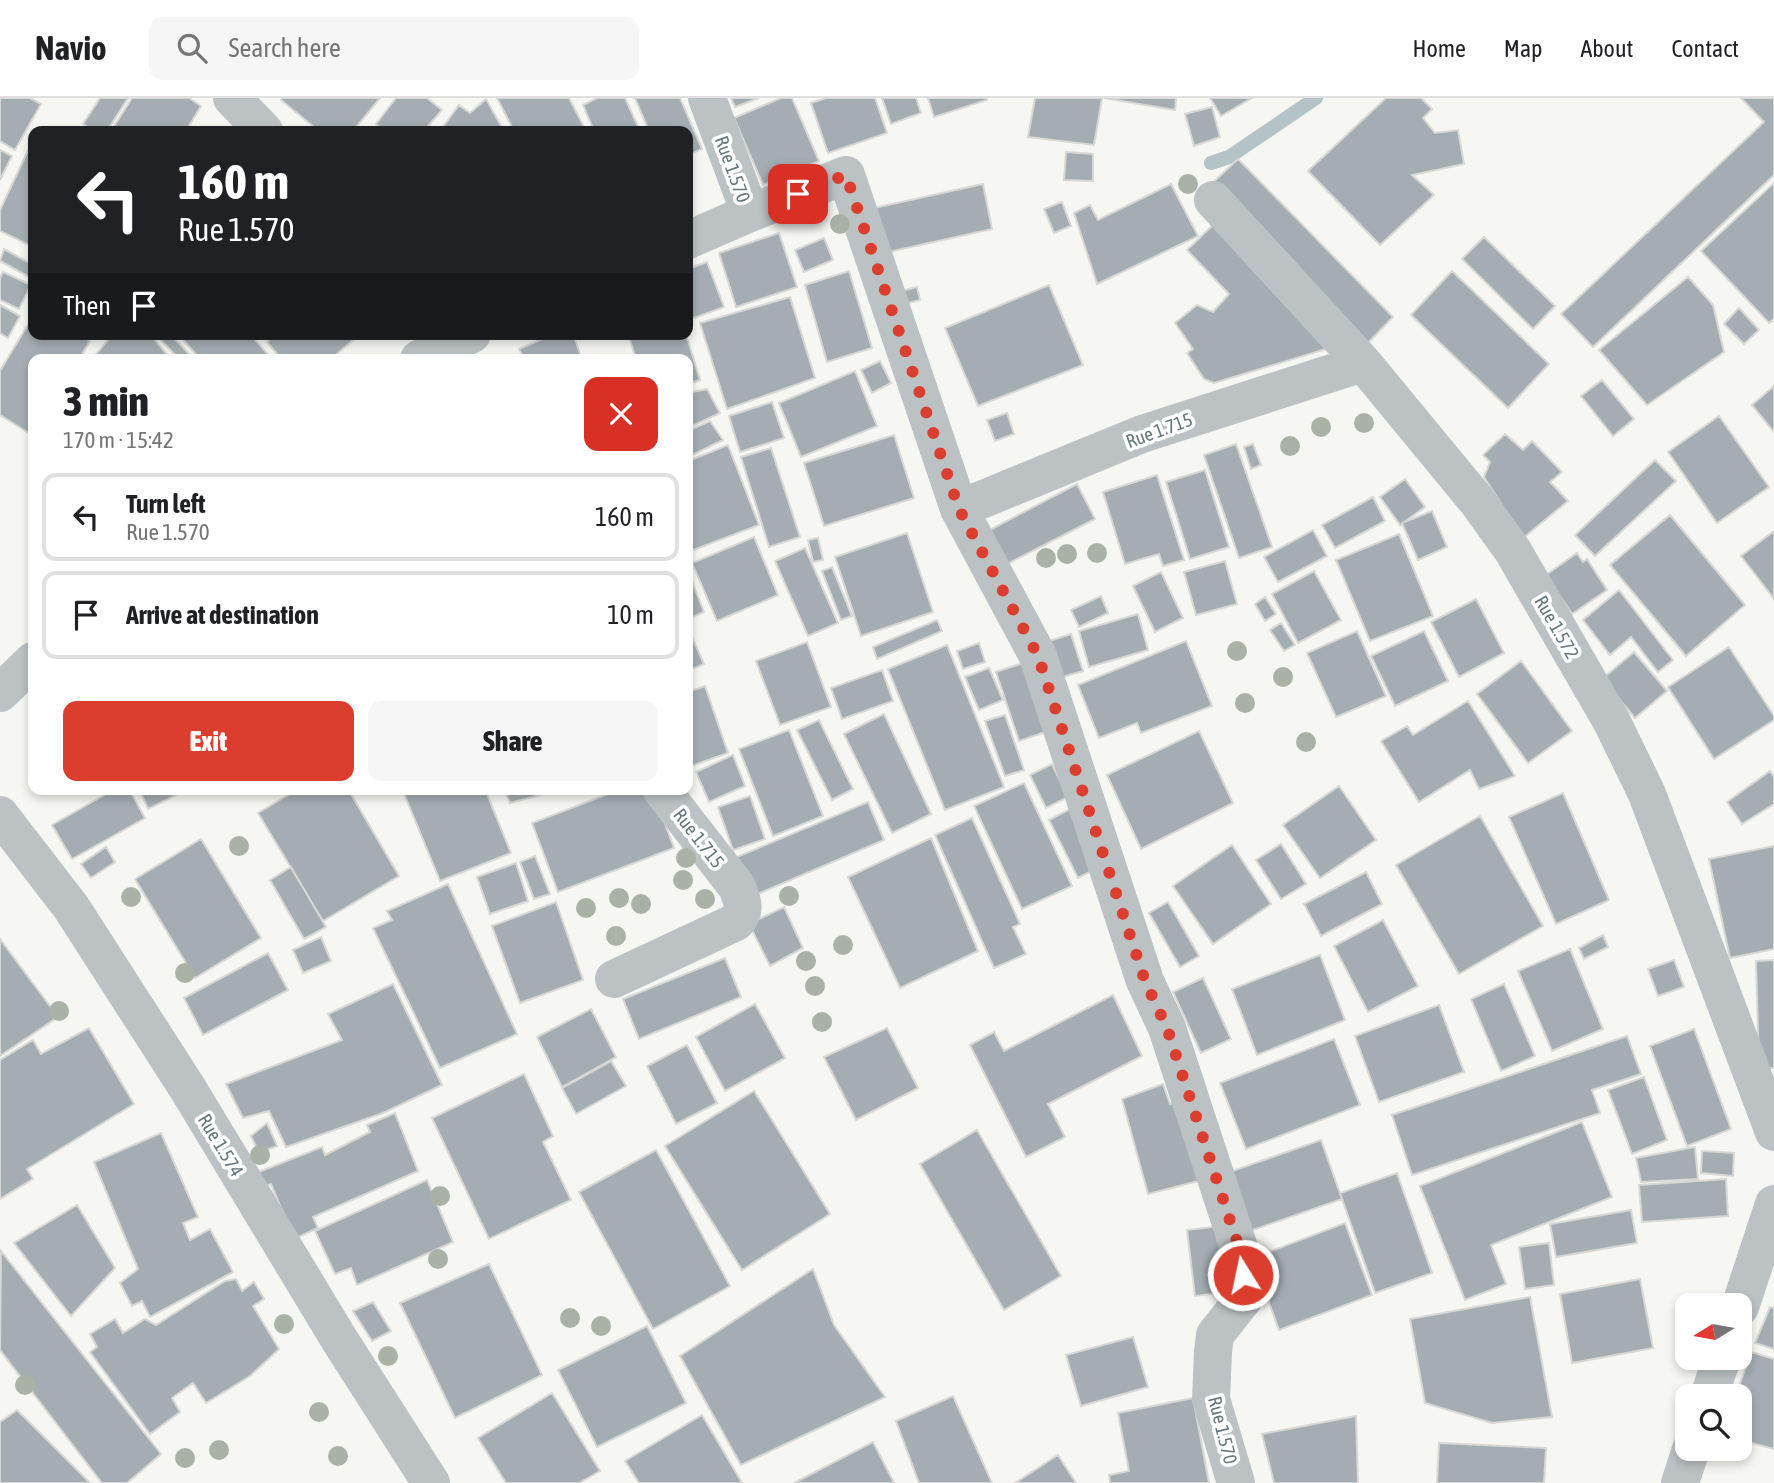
<!DOCTYPE html>
<meta charset="utf-8">
<style>
:root{--surface:#fff;--page:#f6f6f6;--text:#202124;--muted:#757577;--line:#e0e0e0;--accent:#db3d2e}
body{margin:0;font-family:"Asap Condensed",sans-serif;background:var(--page);color:var(--text);height:100vh;display:flex;flex-direction:column;font-size:26px;white-space:nowrap}
*{box-sizing:border-box;margin:0}
p{font-size:23px;color:var(--muted)}
.icon{flex:none;width:38px;height:38px;fill:none;stroke:currentColor;stroke-width:2;stroke-linecap:round;stroke-linejoin:round}
.map{position:relative;flex:1;overflow:hidden}
.panel{position:absolute;left:28px;top:256px;width:665px;height:441px;display:flex;flex-direction:column;background:var(--surface);border-radius:14px;box-shadow:0 4px 10px #0003}
.panel>*{flex:none}
.top-card{position:absolute;left:28px;top:28px;width:665px;height:214px;border-radius:14px;box-shadow:0 4px 10px #0003;background:#202124;color:#fff;overflow:hidden}
.needle{width:46px;rotate:259deg}
.controls{position:absolute;left:1675px;top:1195px;display:grid;gap:14px}
.controls a{display:grid;place-items:center;width:77px;height:77px;border-radius:14px;background:var(--surface);box-shadow:0 4px 10px #0003;font-size:35px}
.pin{position:absolute;display:grid;place-items:center;width:60px;height:60px;color:#fff;margin:-30px;border-radius:14px;box-shadow:0 4px 10px #0006}
.me{position:absolute;width:77px;margin:-38px;rotate:350deg;stroke-linejoin:round;filter:drop-shadow(0 0 5px #0008)}
.turn{display:flex;align-items:center;gap:24px;height:147px;padding:0 35px;font-size:32px}
.turn .icon{width:91px;height:91px;stroke-width:2.5}
.turn b{display:block;font-size:49px;line-height:60px}
.then{display:flex;align-items:center;height:66px;padding:0 35px;background:#0003;gap:14px;font-size:26px}
.round{display:grid;place-items:center;flex:none;width:74px;height:74px;border-radius:14px;background:var(--page)}
.head{display:flex;align-items:center;justify-content:space-between;height:119px;padding:0 35px}
h1{font-size:42px;font-weight:800;line-height:52px}
.cta{display:flex;gap:14px;margin-top:auto;padding:14px 35px}
.cta a{flex:1;height:80px;border-radius:14px;background:var(--accent);color:#fff;font-size:28px;font-weight:800;line-height:80px;text-align:center}
.cta a+a{background:var(--page);color:var(--text)}
ul{padding:0;list-style:none}
li{display:flex;align-items:center;gap:21px;height:88px;margin:0 14px 10px;padding:0 21px;border:4px solid var(--line);border-radius:14px}
li div{flex:1}
li b{display:block;font-size:26px}
li em{font-style:normal}
header{display:flex;align-items:center;gap:42px;box-sizing:border-box;height:98px;padding:0 35px;background:var(--surface);border-bottom:2px solid var(--line)}
header strong{font-size:33px}
nav{display:flex;gap:38px;margin-inline-start:auto;font-size:24px}
.search{width:490px;height:63px;background:var(--page);display:flex;align-items:center;gap:18px;box-sizing:border-box;padding:0 24px;border-radius:14px;color:var(--muted);font-size:26px}
.map>svg:first-child{display:block}
</style>
<header>
<strong>Navio</strong>
<div class="search"><svg class="icon" aria-label="search" viewBox="0 0 24 24"><circle cx="10" cy="10" r="6"/><path d="M15 15l6 6"/></svg>Search here</div>
<nav><a>Home</a><a>Map</a><a>About</a><a>Contact</a></nav>
</header>
<div class="map">
<svg width="1774" height="1385" viewBox="0 0 1774 1385">
<rect width="100%" height="100%" fill="#f6f6f3"/>
<g fill="none" stroke-linecap="round" stroke-linejoin="round">
<path stroke="#b4c3c5" stroke-width="14" d="M1211,65L1229,59L1316,0"/>
</g>
<path fill="#a4aeb2" stroke="#d7d7d5" stroke-width="2" d="M0,0H30L41,6L15,52L0,43Z
M100,0H128L107,33H94L83,26Z
M132,0H189L201,8L186,33H111Z
M282,0H380L353,33H319L281,2Z
M396,0H427L442,12L424,33H384L376,26Z
M497,0H569L586,33H514Z
M597,0H625L640,33H594L583,7Z
M635,0H680L702,51L688,57V33H649Z
M731,0H759L735,9Z
M781,0H792L819,63L763,87L734,20Z
M826,0H875L887,35L828,55L811,5Z
M882,0H916L921,15L891,26Z
M928,0H986L987,2L934,19Z
M1035,0H1102L1094,47L1028,39Z
M1104,0H1176L1175,12Z
M1210,0H1252L1221,18Z
M1386,0H1421L1432,11L1423,20L1435,35L1458,32L1464,66L1412,77L1434,97L1380,147L1308,73Z
M1741,0H1774V77L1593,249L1561,216L1764,24Z
M486,1L504,33H440L459,7L470,15Z
M1212,9L1220,39L1194,48L1185,16Z
M33,42V149L0,133V112Z
M0,52L12,58L0,82Z
M1066,54L1093,56V83L1064,82Z
M1238,61L1393,219L1362,251L1208,89Z
M1774,85V221L1769,225L1701,153Z
M983,86L992,131L884,155L874,110Z
M1171,86L1198,138L1097,186L1074,115L1090,107L1098,122Z
M1062,104L1071,128L1054,135L1044,111Z
M1213,127L1326,251L1214,285L1204,281L1187,255L1193,251L1175,225L1197,207L1213,214L1229,196L1187,152Z
M779,135L797,189L736,209L719,155Z
M1484,139L1555,208L1533,231L1462,161Z
M824,140L833,162L804,174L795,152Z
M4,151L33,167V181L0,163Z
M707,164L724,209L691,221L688,213V171Z
M849,173L872,250L827,264L805,187Z
M1452,173L1549,266L1508,310L1411,217Z
M3,174L31,187L19,211L0,202V180Z
M1688,179L1713,207L1724,254L1647,307L1599,252Z
M1049,187L1083,267L978,308L945,230Z
M917,189L920,202L900,207L897,194Z
M790,199L815,280L727,311L700,225Z
M0,207L20,218L8,240L0,235Z
M1739,210L1759,232L1744,246L1724,226Z
M33,218V236H78L90,243L79,261H33L32,337L0,317V273Z
M113,236H150L171,261H92Z
M170,236L194,261H179L156,237Z
M178,236H250L272,261H200Z
M276,236H360L331,261H281L267,244Z
M554,236H573L582,261H524L519,251Z
M628,236H686L700,282L688,286V261H636Z
M880,263L891,285L872,295L861,272Z
M855,273L877,328L801,359L779,305Z
M1602,282L1634,321L1613,338L1581,298Z
M1774,288V334L1752,307Z
M707,291L720,315L688,330V295Z
M772,304L784,340L740,354L729,318Z
M1007,315L1014,336L995,343L987,322Z
M1719,318L1769,389L1717,425L1668,354Z
M710,323L723,342L688,359V333Z
M1505,336L1523,352L1532,343L1562,374L1550,384L1568,403L1523,440L1484,379L1490,364L1483,357Z
M894,337L914,400L824,428L804,365Z
M1236,346L1272,449L1239,460L1204,357Z
M1253,346L1261,367L1251,371L1244,349Z
M728,347L759,427L688,454V363Z
M771,350L800,439L769,449L741,359Z
M1655,362L1676,383L1595,458L1575,437Z
M1205,372L1229,449L1190,461L1166,384Z
M1157,377L1184,462L1163,468L1159,456L1125,466L1103,394Z
M1405,381L1425,409L1400,427L1380,399Z
M1077,386L1095,421L1001,469L984,435Z
M1373,399L1385,423L1335,450L1322,427Z
M1432,413L1447,449L1418,462L1402,425Z
M1670,417L1745,507L1686,558L1610,467Z
M1313,432L1327,458L1278,484L1264,459Z
M1774,433V501L1741,458Z
M907,435L933,514L861,538L835,459Z
M1399,436L1433,518L1370,543L1336,462Z
M754,439L778,497L717,523L692,465Z
M818,440L823,462L813,464L808,442Z
M805,450L838,525L808,538L775,463Z
M1577,455L1583,464L1587,461L1607,492L1572,516L1546,477Z
M1225,463L1237,506L1196,517L1184,474Z
M832,469L852,518L841,522L822,473Z
M688,473L704,514L688,521Z
M1314,473L1341,522L1298,545L1272,496Z
M1161,474L1183,520L1155,534L1133,488Z
M1619,492L1673,562L1658,574L1631,539L1610,557L1583,522Z
M1101,498L1108,515L1079,529L1071,512Z
M1265,499L1276,516L1265,523L1255,506Z
M1476,501L1504,555L1459,579L1431,524Z
M1138,516L1148,552L1089,569L1079,533Z
M937,522L942,533L877,561L873,549Z
M1281,525L1295,547L1284,553L1270,532Z
M688,530L704,566L688,573Z
M1357,533L1386,598L1336,619L1307,555Z
M1424,533L1448,583L1395,608L1371,558Z
M1071,536L1083,573L1055,581L1043,545Z
M1186,543L1212,608L1141,635L1137,625L1099,640L1078,587Z
M807,544L831,609L780,627L756,563Z
M979,545L985,564L963,571L957,553Z
M947,547L1004,689L945,712L888,571Z
M1729,549L1774,618V622L1714,661L1668,589Z
M1634,554L1667,593L1635,620L1602,581Z
M1035,561L1057,630L1019,643L996,574Z
M1521,563L1572,633L1528,665L1477,596Z
M989,570L1003,602L979,612L965,579Z
M882,572L893,603L842,621L831,590Z
M705,588L728,655L688,669V594Z
M1468,603L1515,678L1479,691L1470,672L1419,704L1381,643L1407,628L1413,637Z
M884,616L931,716L892,735L844,636Z
M1005,617L1024,672L1005,678L985,623Z
M819,622L853,691L832,702L797,632Z
M789,632L823,718L773,738L739,651Z
M1199,633L1233,705L1141,751L1107,677Z
M733,657L745,688L709,704L696,674Z
M1052,666L1068,699L1046,710L1030,677Z
M1770,673L1774,679V706L1742,726L1727,704Z
M1024,685L1072,788L1022,811L974,708Z
M1339,688L1376,742L1320,780L1283,727Z
M115,691H129L145,720L72,761L52,727Z
M139,691H188L148,711Z
M298,691H348L399,778L323,823L258,715Z
M406,691H485L511,755L440,783L403,693Z
M504,691H563L510,705Z
M621,691H652L674,750L558,794L532,725Z
M1563,695L1609,802L1556,826L1509,719Z
M750,698L765,741L733,752L718,709Z
M868,704L884,742L753,798L737,759Z
M1072,710L1101,768L1078,780L1049,722Z
M1480,718L1543,828L1459,876L1396,767Z
M972,720L1020,826L1013,829L1026,856L994,870L935,737Z
M931,740L978,853L900,890L848,779Z
M201,741L261,840L195,880L135,781Z
M1281,746L1306,786L1281,801L1256,762Z
M1232,747L1271,806L1213,846L1173,788Z
M1774,748V851L1730,860L1709,761Z
M106,749L115,764L91,780L81,766Z
M535,758L550,796L534,801L520,764Z
M516,765L528,803L490,816L477,779Z
M291,769L326,829L304,841L270,782Z
M1366,774L1382,806L1321,838L1304,806Z
M448,786L517,936L440,970L373,830L392,822L387,813Z
M556,804L583,882L520,905L492,828Z
M1168,804L1199,858L1180,869L1149,815Z
M784,809L803,850L770,868L749,826Z
M1383,822L1418,888L1368,914L1334,848Z
M1603,837L1608,849L1584,861L1579,850Z
M321,839L331,863L303,875L293,852Z
M0,841L58,919L0,958Z
M1570,851L1603,931L1552,953L1518,873Z
M268,855L288,892L203,937L184,900Z
M1320,857L1345,922L1257,957L1232,891Z
M725,860L741,899L639,941L623,901Z
M1674,862L1684,889L1658,898L1648,871Z
M1774,862V970H1759L1756,863Z
M1203,880L1231,941L1201,955L1173,894Z
M393,886L442,987L383,1015L286,1049L269,1013L243,1020L226,986L342,942L328,916Z
M1504,886L1535,958L1501,973L1471,901Z
M1113,897L1142,958L1048,1006L1065,1039L1026,1059L970,947L994,934L1004,953Z
M755,906L785,960L725,993L696,939Z
M1439,907L1464,974L1379,1004L1355,938Z
M591,911L616,959L562,989L537,939Z
M89,930L134,1006L27,1071L33,1081L0,1101V962L33,942L41,956Z
M887,930L918,990L856,1022L824,959Z
M1694,931L1731,1031L1687,1048L1650,948Z
M1627,938L1641,976L1592,992L1600,1015L1412,1077L1392,1017Z
M1334,941L1360,1007L1246,1051L1220,985Z
M687,947L717,1005L676,1026L647,968Z
M611,963L626,988L576,1016L562,990Z
M524,976L553,1038L543,1044L571,1102L489,1141L432,1020Z
M1644,979L1667,1042L1632,1056L1608,992Z
M1163,986L1170,1006L1188,1000L1210,1080L1148,1096L1122,1001Z
M754,993L830,1116L742,1172L665,1048Z
M395,1015L418,1073L313,1119L318,1130L294,1141L271,1086L262,1089L256,1075L322,1049L325,1057L370,1034L367,1027Z
M1582,1024L1612,1099L1491,1147L1506,1186L1465,1202L1420,1088Z
M267,1025L277,1048L259,1055L251,1038Z
M977,1032L1061,1178L1004,1212L920,1066Z
M161,1035L198,1119L183,1125L190,1142L210,1131L233,1174L150,1219L142,1203L132,1208L120,1185L138,1171L94,1064Z
M1321,1042L1342,1101L1241,1136L1221,1077Z
M1695,1049L1698,1081L1641,1084L1636,1060Z
M656,1052L730,1188L653,1231L579,1094Z
M1702,1053L1734,1055L1733,1078L1701,1075Z
M1397,1075L1432,1175L1375,1195L1340,1095Z
M1726,1081L1728,1118L1642,1124L1639,1087Z
M427,1082L453,1144L357,1187L351,1170L335,1176L315,1133Z
M77,1107L115,1170L71,1218L14,1145Z
M1631,1112L1637,1145L1556,1159L1550,1126Z
M1345,1125L1372,1197L1279,1232L1253,1160Z
M1229,1127L1237,1193L1195,1198L1187,1132Z
M1549,1145L1554,1187L1525,1191L1519,1149Z
M1,1153L161,1356L127,1385H102L0,1252Z
M489,1166L542,1277L455,1320L400,1205Z
M813,1171L834,1227L885,1299L741,1367L680,1258Z
M236,1181L242,1193L254,1184L264,1201L253,1208L279,1251L250,1278L206,1305L193,1285L172,1300L180,1314L150,1336L90,1254L97,1249L90,1236L115,1221L123,1235L145,1221L156,1227L225,1183Z
M1640,1181L1653,1250L1572,1265L1560,1196Z
M1530,1199L1552,1319L1492,1325L1425,1305L1410,1221Z
M373,1204L391,1233L372,1243L353,1213Z
M1770,1209L1774,1210V1251L1755,1245Z
M647,1228L686,1305L597,1349L558,1272Z
M1133,1239L1148,1289L1081,1308L1066,1257Z
M1752,1254L1774,1261V1351L1740,1342V1298H1735Z
M552,1295L600,1373L579,1385H506L478,1340Z
M953,1298L992,1385H919L896,1323Z
M1193,1300L1209,1385H1110L1109,1377L1129,1373L1118,1315Z
M17,1312L90,1385H0V1324Z
M702,1317L742,1385H639L625,1363Z
M1356,1318L1358,1385H1274L1262,1336Z
M873,1344L894,1385H794Z
M1439,1345L1546,1350L1544,1385H1437Z
M1058,1357L1076,1385H1015Z"/>
<g fill="none" stroke-linecap="round" stroke-linejoin="round">
<path stroke="#bcc2c4" stroke-width="38" d="M232,0L264,33
M707,0L750,115L846,77L959,411L1038,558L1145,883L1167,930L1241,1156L1245,1199L1215,1237L1213,1254L1211,1301L1236,1385
M1213,102L1363,265L1477,403L1513,453L1612,624L1647,696L1774,1034
M688,142L750,115
M419,261L472,236
M959,411L1142,336L1363,265
M0,595L33,563
M0,717L71,809L188,991L339,1241L431,1385
M614,881L736,824C747,812 742,803 737,789L661,691
M1740,1209L1774,1106
M1709,1298L1722,1260
M1680,1385L1691,1351"/>
</g>
<g fill="#aab2a5">
<circle cx="1188" cy="86" r="10"/>
<circle cx="840" cy="126" r="10"/>
<circle cx="1364" cy="325" r="10"/>
<circle cx="1321" cy="329" r="10"/>
<circle cx="1290" cy="348" r="10"/>
<circle cx="1097" cy="455" r="10"/>
<circle cx="1067" cy="456" r="10"/>
<circle cx="1046" cy="460" r="10"/>
<circle cx="1237" cy="553" r="10"/>
<circle cx="1283" cy="579" r="10"/>
<circle cx="1245" cy="605" r="10"/>
<circle cx="1306" cy="644" r="10"/>
<circle cx="239" cy="748" r="10"/>
<circle cx="686" cy="760" r="10"/>
<circle cx="683" cy="782" r="10"/>
<circle cx="789" cy="798" r="10"/>
<circle cx="131" cy="799" r="10"/>
<circle cx="619" cy="800" r="10"/>
<circle cx="705" cy="801" r="10"/>
<circle cx="641" cy="806" r="10"/>
<circle cx="586" cy="810" r="10"/>
<circle cx="616" cy="838" r="10"/>
<circle cx="843" cy="847" r="10"/>
<circle cx="806" cy="863" r="10"/>
<circle cx="185" cy="875" r="10"/>
<circle cx="815" cy="888" r="10"/>
<circle cx="59" cy="913" r="10"/>
<circle cx="822" cy="924" r="10"/>
<circle cx="260" cy="1057" r="10"/>
<circle cx="440" cy="1098" r="10"/>
<circle cx="438" cy="1161" r="10"/>
<circle cx="570" cy="1220" r="10"/>
<circle cx="284" cy="1226" r="10"/>
<circle cx="601" cy="1228" r="10"/>
<circle cx="388" cy="1258" r="10"/>
<circle cx="25" cy="1287" r="10"/>
<circle cx="319" cy="1314" r="10"/>
<circle cx="219" cy="1352" r="10"/>
<circle cx="338" cy="1358" r="10"/>
<circle cx="185" cy="1360" r="10"/>
</g>
<g fill="none" stroke-linecap="round" stroke-linejoin="round">
<path stroke="#db3d2e" stroke-width="12" stroke-dasharray="0 21.6" d="M798,96L846,77L959,411L1038,558L1145,883L1167,930L1241,1156L1243,1177"/>
</g>
<g text-anchor="middle" dominant-baseline="central" stroke-width="7" stroke-linejoin="round" paint-order="stroke">
<g font-size="19" fill="#62757c" stroke="#fff">
<text transform="translate(733 71) rotate(70)">Rue 1.570</text>
<text transform="translate(1159 332) rotate(-20)">Rue 1.715</text>
<text transform="translate(1557 529) rotate(60)">Rue 1.572</text>
<text transform="translate(699 740) rotate(52)">Rue 1.715</text>
<text transform="translate(221 1047) rotate(59)">Rue 1.574</text>
<text transform="translate(1223 1332) rotate(76)">Rue 1.570</text>
</g>
</g>
</svg>
<div class="controls">
<a><svg class="needle" viewBox="-14 -14 28 28"><path d="M0-13l5 13h-10z" fill="#e53935"/><path d="M0 13l5-13h-10z" fill="#757577"/></svg></a>
<a><svg class="icon" aria-label="search" viewBox="0 0 24 24"><circle cx="10" cy="10" r="6"/><path d="M15 15l6 6"/></svg></a>
</div>
<div class="pin" style="left:798px;top:96px;background:#d93025"><svg class="icon" aria-label="arrive" viewBox="0 0 24 24"><path d="M6 21V4h12l-3 4 3 4H6"/></svg></div>
<svg class="me" style="left:1243px;top:1177px" viewBox="-20 -20 40 40"><circle r="17" fill="#db3d2e" stroke="#fff" stroke-width="3"/><path d="M0-11L8 9 0 5-8 9z" fill="#fff"/></svg>
<div class="top-card">
<div class="turn"><svg class="icon" aria-label="left" viewBox="0 0 24 24"><path d="M17 20v-9H6M10 6l-5 5 5 5"/></svg><div><b>160 m</b>Rue 1.570</div></div>
<div class="then">Then<svg class="icon" aria-label="arrive" viewBox="0 0 24 24"><path d="M6 21V4h12l-3 4 3 4H6"/></svg></div>
</div>
<section class="panel">
<div class="head"><div><h1>3 min</h1><p>170 m · 15:42</p></div><a class="round" style="background:#d93025;color:#fff"><svg class="icon" aria-label="close" viewBox="0 0 24 24"><path d="M6 6l12 12M18 6L6 18"/></svg></a></div>
<ul>
<li><svg class="icon" aria-label="left" viewBox="0 0 24 24"><path d="M17 20v-9H6M10 6l-5 5 5 5"/></svg><div><b>Turn left</b><p>Rue 1.570</p></div><em>160 m</em></li>
<li><svg class="icon" aria-label="arrive" viewBox="0 0 24 24"><path d="M6 21V4h12l-3 4 3 4H6"/></svg><div><b>Arrive at destination</b></div><em>10 m</em></li>
</ul>
<div class="cta"><a>Exit</a><a>Share</a></div>
</section>
</div>
